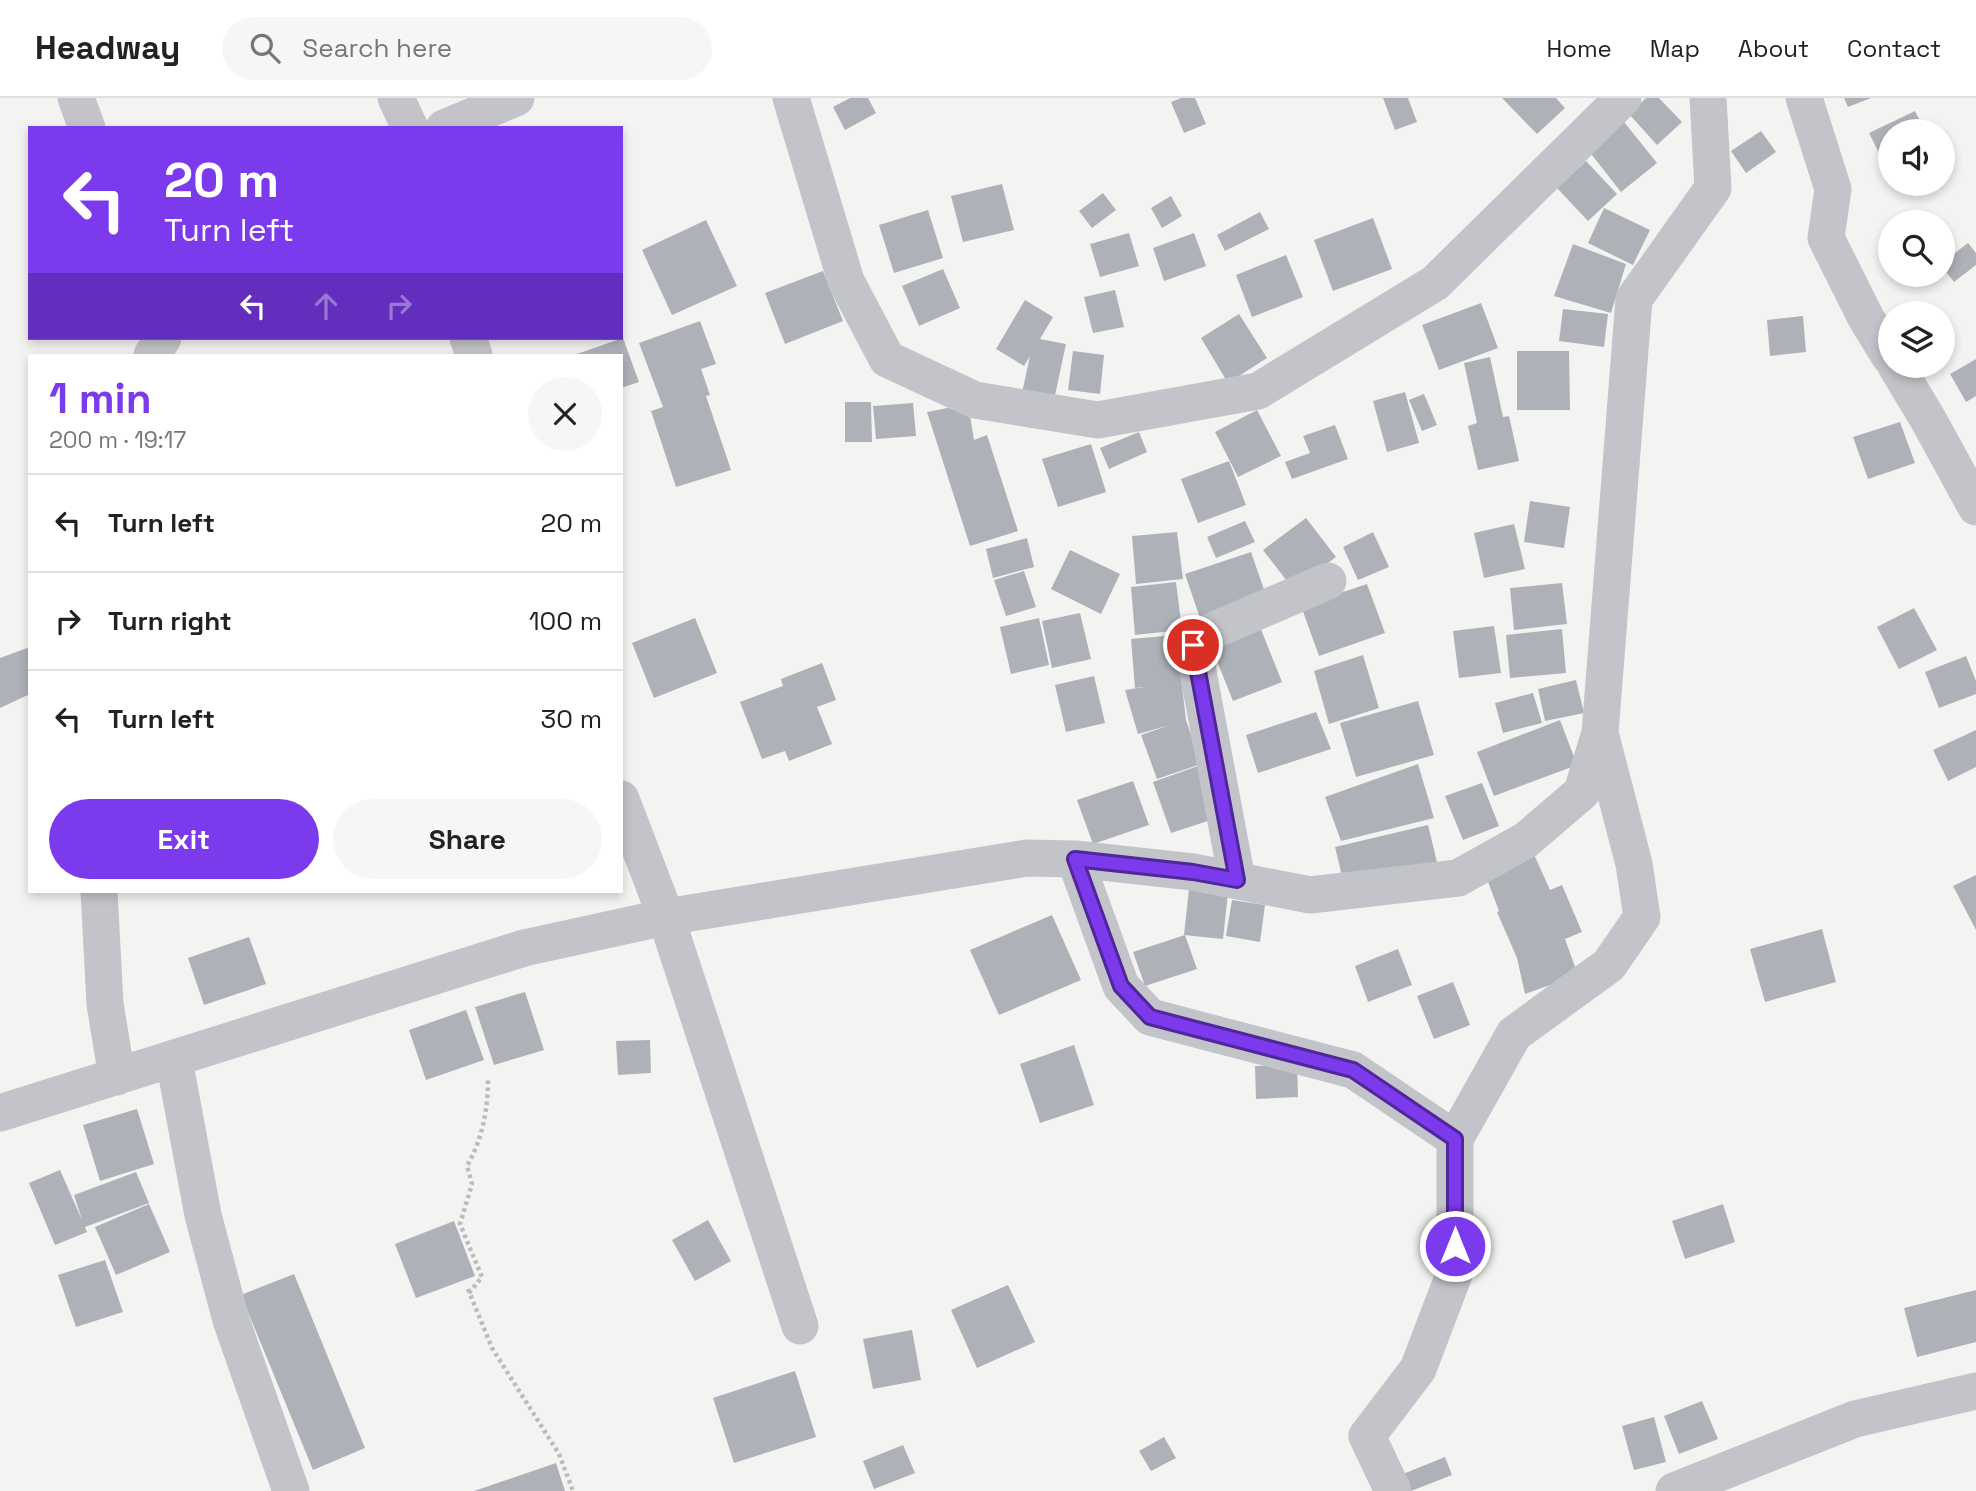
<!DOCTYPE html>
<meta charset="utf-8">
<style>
:root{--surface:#fff;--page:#f6f6f6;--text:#222;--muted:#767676;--line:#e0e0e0;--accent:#7c3aed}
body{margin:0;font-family:"Space Grotesk",sans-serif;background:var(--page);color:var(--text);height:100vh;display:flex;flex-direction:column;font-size:26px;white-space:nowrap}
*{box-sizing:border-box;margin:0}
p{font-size:23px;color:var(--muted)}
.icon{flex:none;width:38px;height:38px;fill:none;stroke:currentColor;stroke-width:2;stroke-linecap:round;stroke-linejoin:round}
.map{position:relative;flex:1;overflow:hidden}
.side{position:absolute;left:28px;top:256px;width:595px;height:539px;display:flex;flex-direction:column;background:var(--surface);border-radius:0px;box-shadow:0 4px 10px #0003}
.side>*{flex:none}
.top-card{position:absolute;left:28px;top:28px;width:595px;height:214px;border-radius:0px;box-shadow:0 4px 10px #0003;background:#7c3aed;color:#fff;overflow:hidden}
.buttons{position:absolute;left:1878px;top:21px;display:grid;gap:14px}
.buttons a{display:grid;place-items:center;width:77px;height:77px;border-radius:50%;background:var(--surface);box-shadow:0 4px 10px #0003;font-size:35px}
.pin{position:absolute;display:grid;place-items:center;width:60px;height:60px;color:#fff;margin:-30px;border:4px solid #fff;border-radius:50%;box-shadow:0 2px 7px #0007}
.me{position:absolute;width:77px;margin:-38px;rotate:0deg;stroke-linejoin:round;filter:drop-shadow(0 0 5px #0008)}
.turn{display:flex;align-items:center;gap:24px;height:147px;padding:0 21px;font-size:32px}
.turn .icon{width:91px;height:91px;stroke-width:2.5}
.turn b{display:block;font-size:49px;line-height:60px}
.lanes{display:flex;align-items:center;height:66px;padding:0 21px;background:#0003;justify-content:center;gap:35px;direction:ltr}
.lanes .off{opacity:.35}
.round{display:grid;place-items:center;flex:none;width:74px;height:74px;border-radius:37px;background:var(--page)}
.summary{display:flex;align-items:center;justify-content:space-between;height:119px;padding:0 21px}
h1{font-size:42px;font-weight:700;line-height:52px;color:var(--accent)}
.cta{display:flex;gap:14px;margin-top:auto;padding:14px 21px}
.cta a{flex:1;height:80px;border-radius:42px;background:var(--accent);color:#fff;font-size:28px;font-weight:700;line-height:80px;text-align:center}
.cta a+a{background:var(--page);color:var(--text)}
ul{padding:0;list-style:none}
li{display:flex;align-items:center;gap:21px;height:98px;padding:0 21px;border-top:2px solid var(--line)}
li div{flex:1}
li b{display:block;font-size:26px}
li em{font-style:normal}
header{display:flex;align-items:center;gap:42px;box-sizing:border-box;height:98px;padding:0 35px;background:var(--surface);border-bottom:2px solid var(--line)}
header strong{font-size:33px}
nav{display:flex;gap:38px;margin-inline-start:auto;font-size:24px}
.search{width:490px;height:63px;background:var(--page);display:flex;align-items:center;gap:18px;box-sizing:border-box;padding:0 24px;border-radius:38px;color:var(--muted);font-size:26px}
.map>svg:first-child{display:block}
</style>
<header>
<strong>Headway</strong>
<div class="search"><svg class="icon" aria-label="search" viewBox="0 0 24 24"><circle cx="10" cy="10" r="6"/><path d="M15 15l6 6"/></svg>Search here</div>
<nav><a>Home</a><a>Map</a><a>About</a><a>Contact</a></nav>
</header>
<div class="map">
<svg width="1976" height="1393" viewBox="0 0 1976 1393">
<rect width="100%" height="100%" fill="#f3f4f1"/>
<path fill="#aeb1b8" d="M850,0H868L876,15L845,32L833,9Z
M1181,0H1195L1206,26L1184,35L1171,4Z
M1383,0H1408L1417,24L1395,32Z
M1502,0H1556L1565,10L1537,36Z
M1646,0H1659L1682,24L1657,47L1629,16Z
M1844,0H1871L1848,9Z
M1915,13L1925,33H1890V67L1886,69L1869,35Z
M1624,24L1657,65L1621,94L1588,52Z
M1761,33L1776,54L1746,75L1731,53Z
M1586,63L1617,96L1588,123L1557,90Z
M1002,86L1014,132L963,144L951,98Z
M1103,95L1116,112L1092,130L1079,113Z
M1171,98L1182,118L1162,130L1151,110Z
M1604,110L1650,132L1633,167L1588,145Z
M928,112L943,160L894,175L879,127Z
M1260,114L1269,131L1225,153L1217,137Z
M1373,120L1392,171L1333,193L1314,142Z
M706,122L737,188L672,217L642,152Z
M1129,135L1139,168L1100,179L1090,146Z
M1194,135L1206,168L1164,183L1153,150Z
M1968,145L1976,155V167L1954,184L1942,169V165Z
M1573,146L1626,166L1611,215L1554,198Z
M1286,157L1303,199L1252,219L1236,177Z
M943,171L960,210L919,228L902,188Z
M823,173L843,223L785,246L765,195Z
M1115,192L1124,229L1093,235L1084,199Z
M1025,202L1053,219L1040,241L1066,246L1054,302L1022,295L1030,258L1024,268L996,251Z
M1481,205L1498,250L1439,272L1422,227Z
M1563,211L1608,216L1604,249L1559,243Z
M1239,216L1267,260L1228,285L1201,240Z
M1803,218L1806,254L1770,258L1767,222Z
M700,223L716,266L701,271L710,297L706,298L731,372L676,389L651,313L663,309L639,245Z
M623,240L639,284L621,290V257H574Z
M1073,253L1104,257L1100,296L1068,292Z
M1517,253H1569L1570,312H1517Z
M1490,259L1503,319L1509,318L1519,363L1478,372L1468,328L1477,325L1464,265Z
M1976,261V298L1966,304L1950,276Z
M1405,294L1419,345L1387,354L1373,303Z
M1424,296L1437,327L1422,333L1409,302Z
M845,304H871L872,344H845Z
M913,305L916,338L876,341L873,308Z
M968,306L974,342L987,337L1018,433L970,448L927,314Z
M1257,312L1281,358L1238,379L1215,334Z
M1900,324L1915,365L1868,381L1853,339Z
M1335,327L1348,361L1292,381L1285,364L1310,355L1303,338Z
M1139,334L1147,354L1109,371L1100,350Z
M1091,346L1106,394L1058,409L1042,361Z
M1229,363L1246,407L1198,425L1181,381Z
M1530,403L1570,409L1564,450L1524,444Z
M1306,420L1336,459L1293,491L1263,452Z
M1245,423L1255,444L1216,460L1207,439Z
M1514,426L1525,471L1484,480L1474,435Z
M1177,434L1183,481L1136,486L1132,438Z
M1373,434L1389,469L1358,482L1343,449Z
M1027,440L1034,469L993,480L986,451Z
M1070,452L1120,476L1101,516L1051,491Z
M1251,454L1268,503L1202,526L1185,476Z
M1024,473L1036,509L1006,518L994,482Z
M1176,484L1182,532L1135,537L1131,489Z
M1562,485L1567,526L1514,532L1510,490Z
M1367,486L1385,535L1319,558L1301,508Z
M1914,510L1937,552L1899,571L1877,529Z
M1080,515L1091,561L1052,570L1042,523Z
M695,520L717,575L654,600L632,545Z
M1039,520L1049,567L1011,576L1000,529Z
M1494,528L1501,575L1459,580L1453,533Z
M1260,529L1282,584L1233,603L1211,548Z
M1562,531L1566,575L1510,580L1506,537Z
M1176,537L1186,622L1201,666L1157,681L1141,637L1170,627L1138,636L1125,592L1144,589L1135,590L1131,541Z
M30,549V596L0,610V560Z
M1363,557L1379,610L1329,626L1314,573Z
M1966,558L1976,583V596L1939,610L1925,574Z
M822,565L836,602L817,609L832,646L789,663L785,653L762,661L740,604L783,588L781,581Z
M1094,578L1105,625L1066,634L1055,587Z
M1576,582L1584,615L1545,623L1538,591Z
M1533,595L1542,625L1503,635L1495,605Z
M1418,603L1434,657L1356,679L1340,625Z
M1316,614L1331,651L1258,675L1246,637Z
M1560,622L1577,667L1494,698L1477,654Z
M1976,632V669L1948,683L1933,652Z
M1418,666L1434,720L1341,743L1325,699Z
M1198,668L1217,720L1171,735L1153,684Z
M1133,683L1149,727L1093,746L1077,702Z
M1482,685L1499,728L1463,742L1445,698Z
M1428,727L1437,764L1344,786L1335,749Z
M1532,752L1550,792L1562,787L1582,834L1565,841L1578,877L1525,896L1517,860L1497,814L1499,813L1485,776Z
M1976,777V832L1953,788Z
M1189,791L1228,795L1223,841L1184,837Z
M1232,802L1265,807L1260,844L1226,838Z
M1052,817L1081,882L999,917L970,852Z
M1822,831L1836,884L1765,904L1750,851Z
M1185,837L1197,871L1145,888L1133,854Z
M249,839L266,886L204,907L188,860Z
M1398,851L1412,887L1368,904L1355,868Z
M1453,884L1470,927L1434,941L1417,898Z
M525,894L544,952L494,967L475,909Z
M466,912L484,962L426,982L409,932Z
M650,942L651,975L618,977L616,943Z
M1074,947L1094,1007L1040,1025L1020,966Z
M1297,967L1298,999L1256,1001L1255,968Z
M137,1011L154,1066L100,1083L83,1027Z
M60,1072L82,1122L74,1097L136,1074L149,1105L85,1129L87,1134L55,1147L29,1085Z
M149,1106L170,1154L116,1177L95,1129Z
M1723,1106L1735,1144L1685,1161L1672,1123Z
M708,1122L731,1163L695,1183L672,1142Z
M454,1123L475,1178L416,1200L395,1146Z
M105,1162L123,1214L76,1229L58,1177Z
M294,1176L365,1350L313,1372L241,1197Z
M1008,1187L1035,1244L977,1270L951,1212Z
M1976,1192V1244L1917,1259L1904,1210Z
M912,1232L921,1282L873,1291L863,1241Z
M795,1273L816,1339L734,1365L713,1300Z
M1702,1303L1718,1341L1679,1356L1664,1318Z
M1654,1319L1666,1364L1634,1372L1622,1328Z
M1164,1339L1176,1360L1151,1373L1139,1353Z
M903,1347L915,1375L874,1391L863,1363Z
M1445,1359L1452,1377L1411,1393L1403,1376Z
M556,1365L565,1393H474Z"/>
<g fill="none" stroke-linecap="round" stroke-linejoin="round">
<path stroke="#babbbe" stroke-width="4.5" stroke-dasharray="3.5 3.5" stroke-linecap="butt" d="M468,1191L492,1250L559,1356L573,1393
M469,1195L482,1179L460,1126L472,1086L467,1068C482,1042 488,1012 488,981"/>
<path stroke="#c3c4c9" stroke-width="37" d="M76,0L87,30
M396,0L410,30
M791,0L846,183L887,261L975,302L1098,322L1258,293L1435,185L1623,0
M1804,0L1833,91L1826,140L1866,220L1890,259
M444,30L516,0
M468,240L474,257
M152,257L163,240
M1896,268L1929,323L1976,409
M621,701L666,819L800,1228
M1075,761L1193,774L1310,797L1458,780L1526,742L1582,694L1600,635
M1237,782L1193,547L1203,537L1328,483
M99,793L105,906L117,979
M174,962L203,1117L231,1222L291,1393
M0,1015L524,850L666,819L1027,760L1075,761L1121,888L1150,919L1353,972L1455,1041
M1393,1393L1367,1338L1418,1271L1455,1174V1041L1514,936L1609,867L1642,819L1634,766L1600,635L1634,201L1713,90L1708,0
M1674,1393L1855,1321L1976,1293"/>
</g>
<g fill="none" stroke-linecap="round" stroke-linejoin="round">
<defs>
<path id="route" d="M1193,547L1237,782L1193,774L1075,761L1121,888L1150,919L1353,972L1455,1041V1148"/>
</defs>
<use href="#route" stroke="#51269a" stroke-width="18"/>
<use href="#route" stroke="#7c3aed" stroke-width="12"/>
</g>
</svg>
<div class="buttons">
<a><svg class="icon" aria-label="sound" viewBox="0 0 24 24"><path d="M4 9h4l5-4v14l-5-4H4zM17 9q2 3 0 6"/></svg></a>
<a><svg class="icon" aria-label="search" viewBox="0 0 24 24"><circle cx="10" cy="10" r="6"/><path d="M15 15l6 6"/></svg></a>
<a><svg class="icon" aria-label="layers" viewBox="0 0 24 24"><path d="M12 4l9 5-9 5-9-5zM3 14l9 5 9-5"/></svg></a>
</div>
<div class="pin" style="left:1193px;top:547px;background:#d93025"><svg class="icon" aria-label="arrive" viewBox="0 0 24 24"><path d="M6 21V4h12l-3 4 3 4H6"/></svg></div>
<svg class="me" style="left:1455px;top:1148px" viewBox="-20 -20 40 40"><circle r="17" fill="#7c3aed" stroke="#fff" stroke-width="3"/><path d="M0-11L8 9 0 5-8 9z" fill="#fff"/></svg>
<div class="top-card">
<div class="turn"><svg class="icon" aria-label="left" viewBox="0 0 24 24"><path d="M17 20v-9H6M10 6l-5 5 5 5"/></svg><div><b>20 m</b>Turn left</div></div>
<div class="lanes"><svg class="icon" aria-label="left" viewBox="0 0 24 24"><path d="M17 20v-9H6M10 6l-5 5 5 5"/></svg><svg class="icon off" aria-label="ahead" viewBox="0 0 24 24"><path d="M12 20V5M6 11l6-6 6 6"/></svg><svg class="icon off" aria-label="right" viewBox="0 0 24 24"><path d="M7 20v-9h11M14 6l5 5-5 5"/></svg></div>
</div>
<section class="side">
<div class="summary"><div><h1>1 min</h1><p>200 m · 19:17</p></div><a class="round"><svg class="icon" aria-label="close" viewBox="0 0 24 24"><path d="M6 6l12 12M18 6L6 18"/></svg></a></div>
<ul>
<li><svg class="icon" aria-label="left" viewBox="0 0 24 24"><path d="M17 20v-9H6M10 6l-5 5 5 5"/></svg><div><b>Turn left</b></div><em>20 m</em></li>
<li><svg class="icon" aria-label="right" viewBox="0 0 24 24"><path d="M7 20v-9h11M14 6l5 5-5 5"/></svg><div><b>Turn right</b></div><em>100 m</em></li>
<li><svg class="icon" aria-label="left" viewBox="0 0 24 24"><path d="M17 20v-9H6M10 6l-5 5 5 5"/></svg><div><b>Turn left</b></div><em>30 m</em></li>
</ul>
<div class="cta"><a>Exit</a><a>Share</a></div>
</section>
</div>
